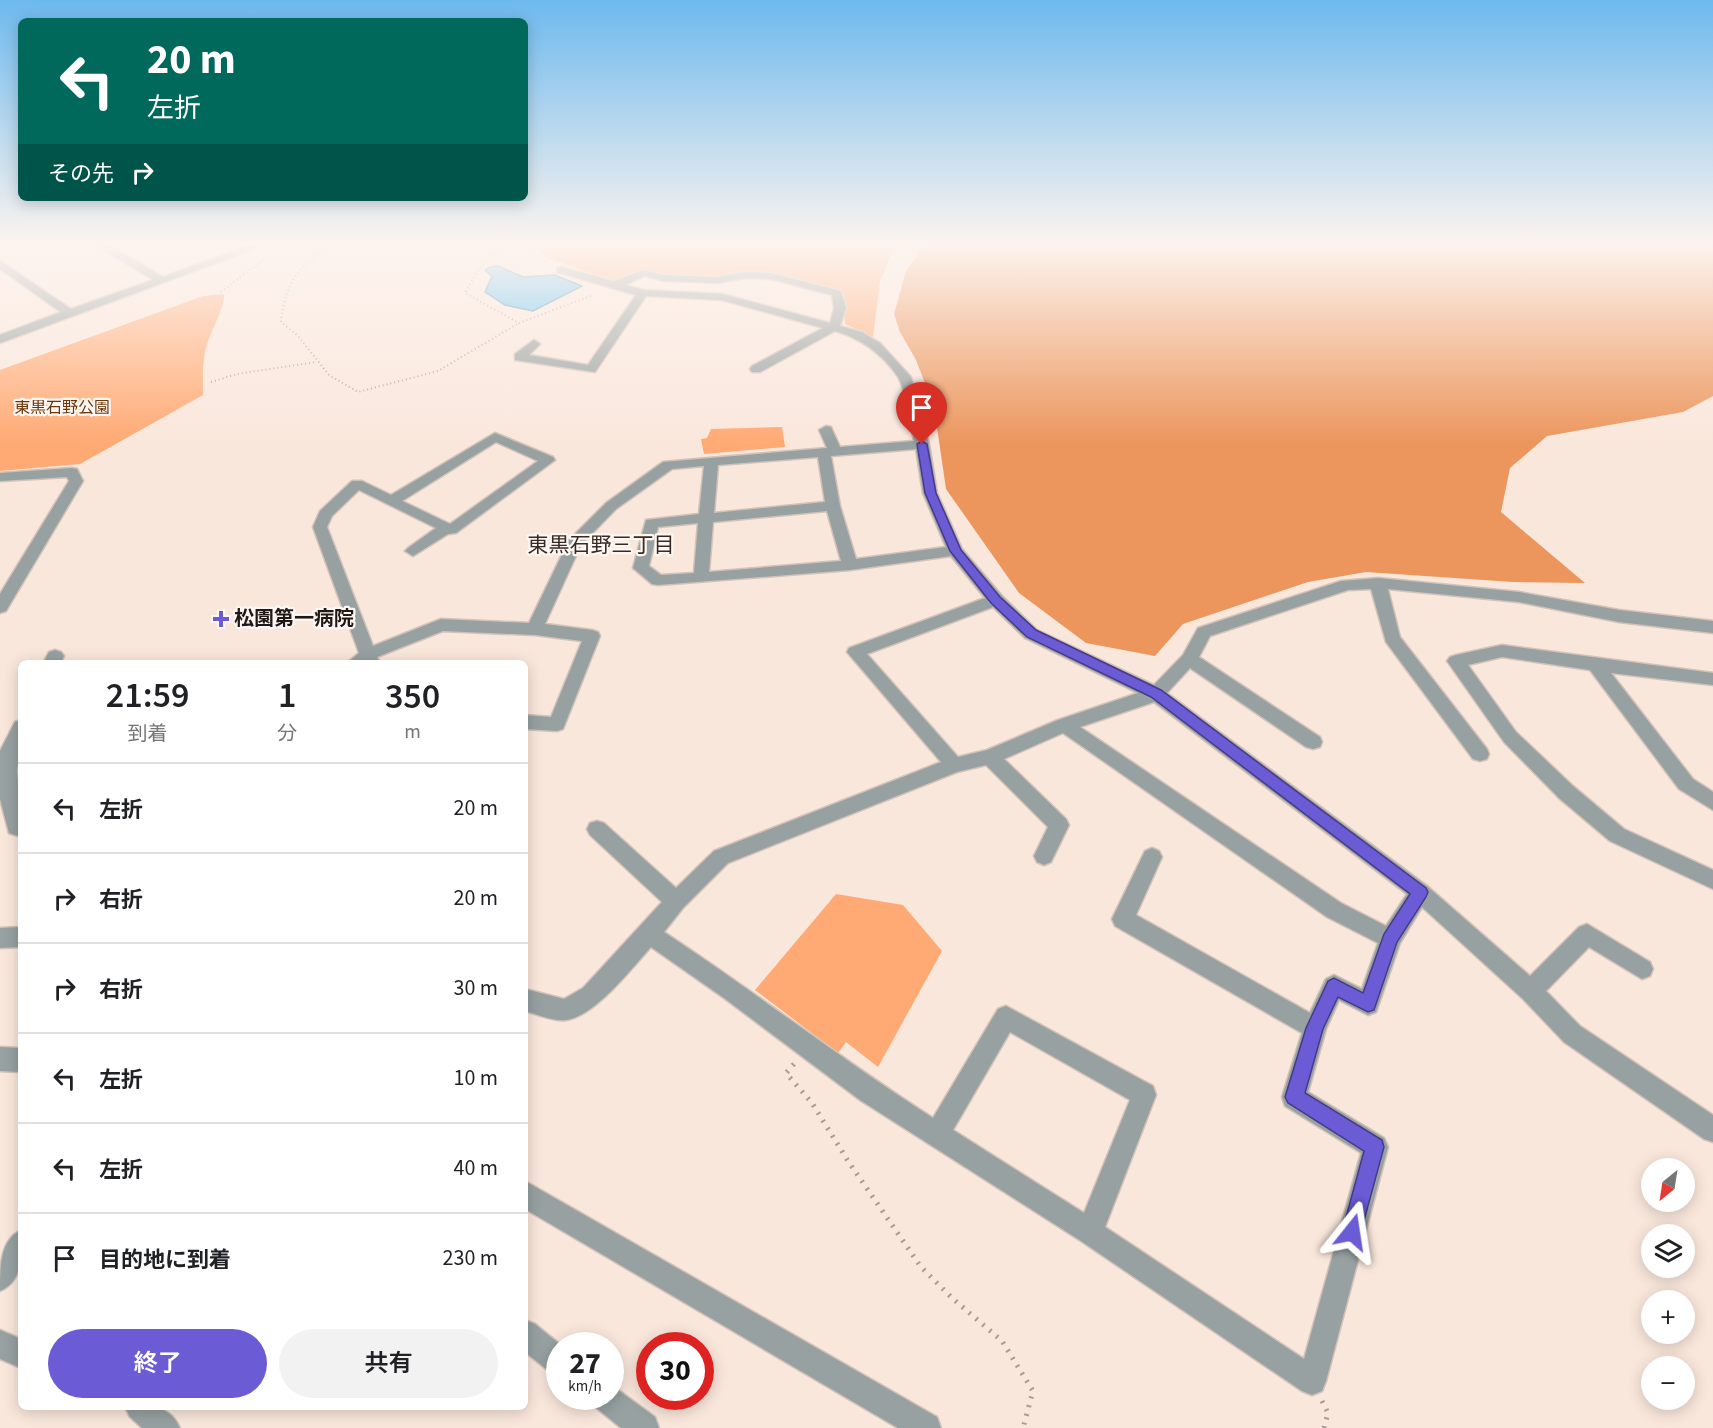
<!DOCTYPE html>
<html lang="ja">
<meta charset="utf-8">
<style>
:root{--surface:#fff;--page:#f2f2f2;--text:#202124;--muted:#757577;--line:#e0e0e0;--accent:#6b5bd5}
body{margin:0;font-family:"Source Sans 3","Noto Sans JP",sans-serif;background:var(--page);color:var(--text);height:100vh;display:flex;flex-direction:column;font-size:22px;white-space:nowrap}
*{box-sizing:border-box;margin:0}
p{font-size:20px;color:var(--muted)}
.icon{flex:none;width:33px;height:33px;fill:none;stroke:currentColor;stroke-width:2;stroke-linecap:round;stroke-linejoin:round}
.map{position:relative;flex:1;overflow:hidden}
.panel{position:absolute;left:18px;top:660px;width:510px;height:750px;display:flex;flex-direction:column;background:var(--surface);border-radius:9px;box-shadow:0 3px 15px #0003}
.panel>*{flex:none}
.banner{position:absolute;left:18px;top:18px;width:510px;height:183px;border-radius:9px;box-shadow:0 3px 15px #0003;background:#00695c;color:#fff;overflow:hidden}
.needle{width:39px;rotate:210deg}
.fabs{position:absolute;left:1641px;top:1158px;display:grid;gap:12px}
.fabs a{display:grid;place-items:center;width:54px;height:54px;border-radius:50%;background:var(--surface);box-shadow:0 3px 15px #0003;font-size:30px}
.speed{position:absolute;left:546px;top:1332px;display:flex;gap:12px;font-size:30px;font-weight:700;text-align:center}
.speed>*{display:grid;place-content:center;width:78px;height:78px;border-radius:50%;background:var(--surface);box-shadow:0 3px 15px #0003;line-height:1}
.speed small{font-size:15px;font-weight:400}
.speed .limit{border:9px solid #d22;background:#fff;color:#111}
.pin{position:absolute;display:grid;place-items:center;width:51px;height:51px;color:#fff;margin:-62px -26px;border-radius:50% 50% 50% 0;rotate:-45deg;box-shadow:0 0 6px #0007}
.pin .icon{rotate:45deg}
.me{position:absolute;width:66px;margin:-33px;rotate:15deg;stroke-linejoin:round;filter:drop-shadow(0 0 4px #0008)}
.turn{display:flex;align-items:center;gap:21px;height:126px;padding:0 30px;font-size:27px}
.turn .icon{width:78px;height:78px;stroke-width:2.5}
.turn b{display:block;font-size:42px;line-height:51px}
.then{display:flex;align-items:center;height:57px;padding:0 30px;background:#0003;gap:12px;font-size:22px}
.eta{display:flex;justify-content:space-evenly;align-items:center;height:102px;text-align:center}
.eta b{font-size:36px;font-weight:600;line-height:42px}
.button{display:flex;gap:12px;margin-top:auto;padding:12px 30px}
.button a{flex:1;height:69px;border-radius:36px;background:var(--accent);color:#fff;font-size:24px;font-weight:600;line-height:69px;text-align:center}
.button a+a{background:var(--page);color:var(--text)}
ul{padding:0;list-style:none}
li{display:flex;align-items:center;gap:18px;height:90px;padding:0 30px;border-top:2px solid var(--line)}
li div{flex:1}
li b{display:block;font-size:22px}
li em{font-style:normal}
.map>svg:first-child{display:block}
</style>
<div class="map">
<svg width="1713" height="1428" viewBox="0 0 1713 1428">
<rect width="100%" height="100%" fill="#fae7dc"/>
<path fill="#ffaa74" d="M528,243H896L880,281L873,337L845,324L843,291L771,272L750,271L715,276L666,274L651,271L629,273L613,281L548,258Z
M224,294C225,309 208,335 205,352C202,365 203,381 203,395L80,464L0,471V370L203,296Z
M782,427L785,447L704,454L701,439L707,438L711,429Z
M836,894L903,905L942,951L878,1067L846,1042L838,1053L755,990Z"/>
<path fill="#ec965d" d="M927,243H1713V396L1683,412L1547,436L1510,468L1501,512L1585,583L1513,582L1366,572L1308,582L1183,624L1155,656L1086,643L1019,593L946,489L934,407L916,360L900,332L894,314L906,271Z"/>
<path fill="#54c0f8" stroke="#448eb4" stroke-width="1.5" d="M498,266L523,277L555,275L582,286L533,311L505,305L485,292L492,276L485,270L490,267Z"/>
<g fill="none" stroke-linecap="round" stroke-linejoin="round">
<defs>
<path id="minor" d="M93,243H105L163,277L256,243H270L0,343V335L61,312L0,269V261L71,309L153,280Z
M561,267L614,281L644,270L664,275L718,277L745,272L771,273L841,291L846,308L840,326L862,332L880,343L911,377L929,444L937,493L962,549L1002,596L1037,630L1154,685L1183,655L1198,628L1341,581L1378,578L1519,592L1619,610L1713,621V633L1619,622L1519,602L1388,589L1400,637L1487,749L1489,754L1487,759L1480,761L1473,759L1386,642L1371,589L1348,590L1210,636L1199,657L1320,737L1322,742L1320,747L1313,749L1306,747L1190,668L1167,693L1427,886L1530,976L1579,927L1587,924L1650,962L1653,969L1650,976L1642,979L1589,947L1546,991L1580,1026L1713,1115V1142L1704,1139L1564,1042L1523,999L1422,907L1400,943L1376,1012L1368,1015L1339,1000L1326,1029L1308,1092L1384,1138L1388,1147L1326,1381L1322,1391L1312,1395L1302,1391L1081,1241L860,1100L724,998L651,947C631,969 595,1016 566,1020C555,1022 536,1014 525,1011V989L564,999L583,988L662,902L590,835L587,829L590,823L597,821L604,823L676,888L714,851L941,762L847,652L849,648L985,598L951,556L850,570L658,585L652,584L633,568L646,520L699,514L704,466L672,469L616,509L581,545L545,624L592,630L598,632L600,636L563,729L557,731L525,729V715L551,717L582,641L535,635L443,631L377,657L380,663H347L359,653L313,527L320,511L352,481H362L391,495L495,433L553,457L555,460L456,533L448,534L413,556L405,551L408,548L436,528L359,490L332,516L327,527L373,646L441,619L529,623L569,540L606,503L663,462L827,448L819,430L826,426L831,427L840,447L914,441C911,426 905,388 898,377C883,354 860,338 835,331L760,372H752L750,369L752,366L823,328L722,300L646,296L595,372L515,360V354L534,340L540,344L529,355L588,365L636,295L557,272V268ZM645,276L664,281L718,283L745,278L771,279L832,295L834,308L830,323L722,294L644,290L625,285ZM496,442L538,461L450,524L402,501ZM916,449L923,493L946,547L856,559L840,506L831,456ZM818,457L825,502L714,513L718,465ZM827,511L841,561L709,572L713,522ZM698,523L694,573L661,575L649,566L658,527ZM993,607L1025,638L1138,693L1058,720L987,750L958,757L867,654ZM1154,702L1407,894L1386,926L1341,903L1080,727ZM1063,733L1327,917L1378,943L1362,989L1334,975L1326,979L1310,1013L1136,915L1162,857L1159,851L1152,848L1145,851L1112,919L1115,926L1302,1033L1282,1097L1285,1106L1361,1153L1304,1359L1105,1227L1156,1095L1153,1086L1006,1006L998,1009L933,1118C841,1059 755,992 664,932L683,908L728,863L957,772L986,765L1048,827L1034,856L1037,862L1044,865L1051,862L1069,825L1066,819L1004,759ZM1010,1032L1130,1100L1084,1213L953,1130Z
M72,468L77,469L83,481L6,611L0,613V594L69,481L67,477L0,481V473Z
M1502,645L1713,673V685L1611,673L1693,779L1713,792V810L1679,789L1590,670L1502,657L1468,665L1516,732L1573,786L1624,829L1713,870V889L1610,841L1559,798L1504,742L1447,661L1450,657L1456,655Z
M55,650L61,652L64,656L61,663H43L49,652Z
M21,720V745L17,771L21,807V837L9,833L0,799V751L15,722Z
M21,927V947L0,948V928Z
M0,1047L21,1048V1072L0,1071Z
M525,1181L937,1417L941,1428H898L525,1209Z
M21,1230C21,1253 25,1280 0,1291C0,1267 0,1240 21,1230Z
M525,1320L535,1324L562,1346H560V1376L550,1372L525,1352Z
M0,1330L21,1339V1368L0,1359Z
M610,1384L655,1417L659,1428H621L594,1406L590,1396H610Z
M125,1407C149,1407 169,1403 180,1428H142L130,1417Z"/>
</defs>
<use href="#minor" stroke="#d3c2b8" stroke-width="3"/>
<path stroke="#aa9c93" stroke-width="2" stroke-dasharray="1 3" stroke-linecap="butt" d="M336,243C300,267 286,277 281,322L298,336L329,375L358,392L438,371L519,323
M525,243L534,254L548,262
M526,244C489,250 483,262 465,293L519,323L593,295
M278,251L295,243
M221,292L264,259
M211,382L237,374L316,362"/>
<path stroke="#aa9c93" stroke-width="5" stroke-dasharray="2 7" stroke-linecap="butt" d="M794,1064L786,1073L812,1103L848,1161L921,1267L952,1298L1002,1341L1033,1391L1023,1428
M1322,1401L1328,1413L1324,1428"/>
<use href="#minor" fill="#97a1a1" fill-rule="evenodd"/>
</g>
<linearGradient id="sky" x2="0" y2="1"><stop stop-color="#6db9ee"/><stop offset="0.55" stop-color="#fdf4ef"/><stop offset="1" stop-color="#fdf4ef" stop-opacity="0"/></linearGradient>
<rect width="1713" height="443" fill="url(#sky)"/>
<path fill="#6b5bd5" stroke="#463b8a" stroke-width="1.5" d="M922,441L927,444L936,493L961,550L1000,597L1036,630L1161,690L1426,888L1428,892L1426,897L1397,942L1374,1010L1368,1012L1338,997L1323,1029L1305,1093L1382,1140L1384,1147L1359,1239L1352,1242L1345,1239L1342,1232L1364,1151L1288,1103L1285,1097L1306,1028L1328,981L1334,978L1363,993L1384,934L1410,894L1151,697L1027,637L991,603L950,551L925,493L917,444Z"/>
<path fill="#6b5bd5" stroke="#fff7f3" stroke-width="2" d="M218 610h6v6h6v6h-6v6h-6v-6h-6v-6h6z"/>
<g text-anchor="middle" dominant-baseline="central" stroke-width="4.5" stroke-linejoin="round" paint-order="stroke">
<g font-size="16" fill="#6d3609" stroke="#fff7f3">
<text x="62" y="408">東黒石野公園</text>
</g>
<g font-size="20" font-weight="bold" fill="#1f1915" stroke="#fff7f3" text-anchor="start">
<text x="234" y="619">松園第一病院</text>
</g>
<g font-size="21" fill="#382a22" stroke="#fff7f3">
<text x="601" y="545">東黒石野三丁目</text>
</g>
</g>
</svg>
<div class="fabs">
<a><svg class="needle" viewBox="-14 -14 28 28"><path d="M0-13l5 13h-10z" fill="#e53935"/><path d="M0 13l5-13h-10z" fill="#757577"/></svg></a>
<a><svg class="icon" aria-label="layers" viewBox="0 0 24 24"><path d="M12 4l9 5-9 5-9-5zM3 14l9 5 9-5"/></svg></a>
<a>+</a>
<a>−</a>
</div>
<div class="speed"><div>27<small>km/h</small></div><div class="limit">30</div></div>
<div class="pin" style="left:922px;top:444px;background:#d93025"><svg class="icon" aria-label="arrive" viewBox="0 0 24 24"><path d="M6 21V4h12l-3 4 3 4H6"/></svg></div>
<svg class="me" style="left:1352px;top:1232px" viewBox="-20 -20 40 40"><path d="M0-17L14 15 0 8-14 15z" fill="#6b5bd5" stroke="#fff" stroke-width="4"/></svg>
<div class="banner">
<div class="turn"><svg class="icon" aria-label="left" viewBox="0 0 24 24"><path d="M17 20v-9H6M10 6l-5 5 5 5"/></svg><div><b>20 m</b>左折</div></div>
<div class="then">その先<svg class="icon" aria-label="right" viewBox="0 0 24 24"><path d="M7 20v-9h11M14 6l5 5-5 5"/></svg></div>
</div>
<section class="panel">
<div class="eta">
<div><b>21:59</b><p>到着</p></div>
<div><b>1</b><p>分</p></div>
<div><b>350</b><p>m</p></div>
</div>
<ul>
<li><svg class="icon" aria-label="left" viewBox="0 0 24 24"><path d="M17 20v-9H6M10 6l-5 5 5 5"/></svg><div><b>左折</b></div><em>20 m</em></li>
<li><svg class="icon" aria-label="right" viewBox="0 0 24 24"><path d="M7 20v-9h11M14 6l5 5-5 5"/></svg><div><b>右折</b></div><em>20 m</em></li>
<li><svg class="icon" aria-label="right" viewBox="0 0 24 24"><path d="M7 20v-9h11M14 6l5 5-5 5"/></svg><div><b>右折</b></div><em>30 m</em></li>
<li><svg class="icon" aria-label="left" viewBox="0 0 24 24"><path d="M17 20v-9H6M10 6l-5 5 5 5"/></svg><div><b>左折</b></div><em>10 m</em></li>
<li><svg class="icon" aria-label="left" viewBox="0 0 24 24"><path d="M17 20v-9H6M10 6l-5 5 5 5"/></svg><div><b>左折</b></div><em>40 m</em></li>
<li><svg class="icon" aria-label="arrive" viewBox="0 0 24 24"><path d="M6 21V4h12l-3 4 3 4H6"/></svg><div><b>目的地に到着</b></div><em>230 m</em></li>
</ul>
<div class="button"><a>終了</a><a>共有</a></div>
</section>
</div>
